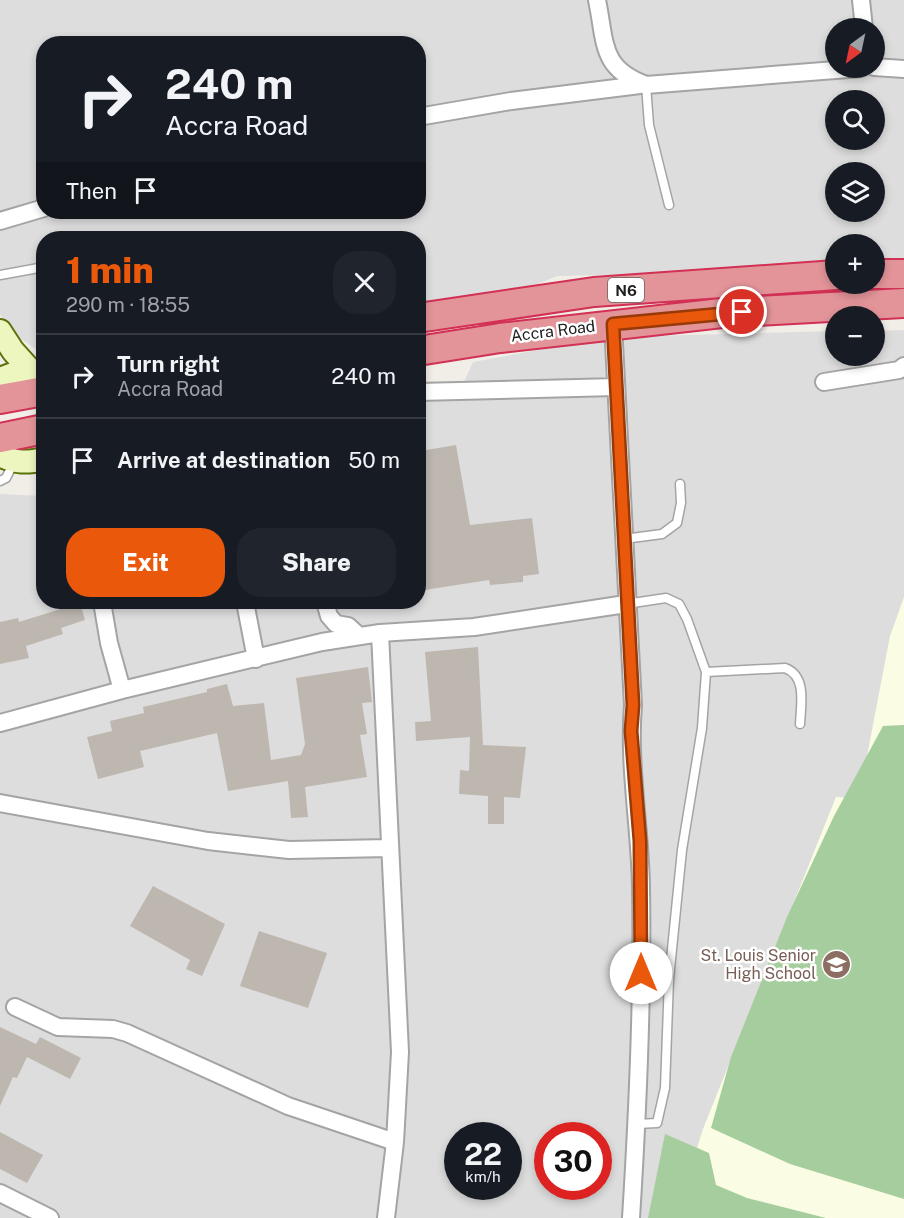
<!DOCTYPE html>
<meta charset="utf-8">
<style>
:root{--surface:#171b24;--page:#20242c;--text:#f1f3f6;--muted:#9ea1a6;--line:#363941;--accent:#ea580c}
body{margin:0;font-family:"Public Sans",sans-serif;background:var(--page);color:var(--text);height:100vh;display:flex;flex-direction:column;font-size:22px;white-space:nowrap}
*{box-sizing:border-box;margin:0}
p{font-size:20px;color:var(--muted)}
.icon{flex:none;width:33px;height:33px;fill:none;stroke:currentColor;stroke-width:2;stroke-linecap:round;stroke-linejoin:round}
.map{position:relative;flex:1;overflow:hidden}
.side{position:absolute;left:36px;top:231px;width:390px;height:378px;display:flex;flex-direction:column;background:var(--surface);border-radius:24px;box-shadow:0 3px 9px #0003}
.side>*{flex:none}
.top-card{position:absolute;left:36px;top:36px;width:390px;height:183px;border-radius:24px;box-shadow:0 3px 9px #0003;background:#171b24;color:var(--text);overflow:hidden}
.needle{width:39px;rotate:213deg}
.controls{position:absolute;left:825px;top:18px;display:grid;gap:12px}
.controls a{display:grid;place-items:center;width:60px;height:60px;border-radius:50%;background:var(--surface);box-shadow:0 3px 9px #0003;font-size:30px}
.speed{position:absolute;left:444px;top:1122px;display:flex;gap:12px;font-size:30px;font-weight:700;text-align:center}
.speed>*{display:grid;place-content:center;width:78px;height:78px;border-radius:50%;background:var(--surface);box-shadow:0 3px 9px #0003;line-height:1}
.speed small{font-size:15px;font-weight:400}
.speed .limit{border:9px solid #d22;background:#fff;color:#111}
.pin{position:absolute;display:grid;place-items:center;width:51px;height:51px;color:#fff;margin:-26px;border:3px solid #fff;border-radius:50%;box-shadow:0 2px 6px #0007}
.me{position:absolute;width:66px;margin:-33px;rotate:0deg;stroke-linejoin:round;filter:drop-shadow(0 0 4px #0008)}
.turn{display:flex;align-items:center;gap:21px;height:126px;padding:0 30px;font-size:27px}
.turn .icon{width:78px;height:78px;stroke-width:2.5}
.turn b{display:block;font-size:42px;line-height:51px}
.then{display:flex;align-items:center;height:57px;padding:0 30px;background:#0003;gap:12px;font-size:22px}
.round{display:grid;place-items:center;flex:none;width:63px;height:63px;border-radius:24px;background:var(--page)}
.overview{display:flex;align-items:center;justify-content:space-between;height:102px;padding:0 30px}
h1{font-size:36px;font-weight:800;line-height:45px;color:var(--accent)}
.action{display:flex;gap:12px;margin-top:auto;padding:12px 30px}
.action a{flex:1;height:69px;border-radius:24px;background:var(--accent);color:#fff;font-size:24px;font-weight:800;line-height:69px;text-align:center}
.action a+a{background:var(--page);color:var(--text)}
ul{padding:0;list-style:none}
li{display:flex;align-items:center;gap:18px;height:84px;padding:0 30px;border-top:2px solid var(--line)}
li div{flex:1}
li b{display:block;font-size:22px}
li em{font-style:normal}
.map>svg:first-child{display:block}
</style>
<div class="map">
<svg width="904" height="1218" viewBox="0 0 904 1218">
<rect width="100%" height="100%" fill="#f0eee7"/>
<path fill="#dedddd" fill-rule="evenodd" d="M0,0H904V267L875,268L874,244H836L835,269L557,276L503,298L419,307L418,238H44L43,354L8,330L0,314ZM836,28H874V68H836ZM44,44H418V212H44ZM836,100H874V140H836ZM836,172H874V212H836Z
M904,330V1218H0V494L43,496L44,602H418L419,399L460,391L473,362L570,344L650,336L835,331L836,356H874L875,331ZM458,1136H508V1186H458ZM548,1136H598V1186H548Z"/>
<path fill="#fafde3" d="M904,597V1218H675L703,1129L836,797L859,798L890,636Z"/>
<path fill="#a6cd9e" d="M904,725V1199L790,1164L711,1128L731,1057L787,917L834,816L883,726Z
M665,1134L709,1153L716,1185L747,1198L826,1218H648Z"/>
<path fill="#bdb7b0" d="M456,445L470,525L532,518L539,574L523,576V582L490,585L489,580L418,591L420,451Z
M80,603L85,620L61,628L63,634L26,646L29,658L0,664V622L18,618L19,622Z
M478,647L483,745L526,747L520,798L504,797V824H488V796L459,794L460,770L469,771L470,737L416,741L415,722L431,721L425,652Z
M368,667L372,702L362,703L367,734L360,735L367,777L305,787L308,817L291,818L288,781L228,791L217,733L140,751L144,767L98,779L87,737L112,731L110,721L144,713L143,707L207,692V689L227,684L233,706L264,703L271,760L301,755L305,744L296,678Z
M153,886L225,924L202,976L186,969L190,960L130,926Z
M259,931L327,953L308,1008L240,986Z
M0,1027L36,1044L40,1037L81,1058L70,1079L27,1057L17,1078L13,1077L0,1106Z
M0,1132L43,1155L27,1183L0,1169Z"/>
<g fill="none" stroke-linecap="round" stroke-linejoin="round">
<defs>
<path id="lane" d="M646,85L649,125L669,205
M0,275L44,267
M0,481L6,478L14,462
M624,539L662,534L677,523L681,503L680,484
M626,604L666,598L679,604L687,619L706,672L702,728L682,850L669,979L665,1088L657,1123L637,1124
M706,672L785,668C807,676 801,704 800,724"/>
<path id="street" d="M597,0C606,43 600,68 646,85L861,68
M861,0L864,28
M874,67L904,69
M418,117L511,101L640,85
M0,221L44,208
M613,324L633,705C628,765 640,827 641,887C643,998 638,1107 631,1218
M824,382L899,370L904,366
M418,392L616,387
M102,602L109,643L122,690
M245,602L256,659
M325,602L329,616L336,624L348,626L359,636
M380,633L400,1052L395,1142L386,1218
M0,723L122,690L322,642L380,633L474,627L626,604
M0,803L208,841L289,850L389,848
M15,1007L58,1027L113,1029L127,1033L288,1106L395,1142
M0,1193L50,1218"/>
<path id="secondary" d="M0,331L13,351L32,372
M0,379L21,371L42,374
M0,455C15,463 27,463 44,459"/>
<path id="highway" d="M874,274H904
M418,318L594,292L836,275
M418,351L500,338L722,313L904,303
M0,399L44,391
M0,438L44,429"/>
</defs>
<use href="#lane" stroke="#a4a4a4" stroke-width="11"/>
<use href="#street" stroke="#a4a4a4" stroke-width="20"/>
<use href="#secondary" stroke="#5b730b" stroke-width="26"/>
<use href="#highway" stroke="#d23054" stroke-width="32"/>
<use href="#lane" stroke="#fff" stroke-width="8"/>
<use href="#street" stroke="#fff" stroke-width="16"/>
<use href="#secondary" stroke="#edf6bf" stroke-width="22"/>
<use href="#highway" stroke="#e39499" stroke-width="28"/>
</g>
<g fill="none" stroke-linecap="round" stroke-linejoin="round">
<defs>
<path id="route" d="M641,973L640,841L631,731L633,705L613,324L742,312"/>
</defs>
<use href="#route" stroke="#983908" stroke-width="15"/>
<use href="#route" stroke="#ea580c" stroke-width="10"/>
</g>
<defs>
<symbol id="school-disc" viewBox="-11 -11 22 22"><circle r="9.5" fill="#8d6e63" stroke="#fff"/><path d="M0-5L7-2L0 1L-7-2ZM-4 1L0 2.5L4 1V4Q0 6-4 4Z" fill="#fff"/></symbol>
</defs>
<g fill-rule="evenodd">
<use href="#school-disc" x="820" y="948" width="33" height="33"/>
</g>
<g text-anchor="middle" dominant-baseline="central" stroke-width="5" stroke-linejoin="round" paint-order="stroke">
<rect fill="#fff" stroke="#636363" stroke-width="1.5" x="608" y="278" width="36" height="24" rx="4.5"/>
<g font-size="15" font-weight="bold" fill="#202020">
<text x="626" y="290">N6</text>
</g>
<g font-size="16" fill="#202020" stroke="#fff">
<text transform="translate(553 331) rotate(-7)">Accra Road</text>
</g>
<g font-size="16" fill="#785e54" stroke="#fff" text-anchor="end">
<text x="816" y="955">St. Louis Senior<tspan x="816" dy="18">High School</tspan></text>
</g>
</g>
</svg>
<div class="controls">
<a><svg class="needle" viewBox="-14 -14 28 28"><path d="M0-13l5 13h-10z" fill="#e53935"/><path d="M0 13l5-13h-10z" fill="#9ea1a6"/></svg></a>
<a><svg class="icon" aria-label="search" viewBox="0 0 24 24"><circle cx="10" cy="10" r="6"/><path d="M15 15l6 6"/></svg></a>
<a><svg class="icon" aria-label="layers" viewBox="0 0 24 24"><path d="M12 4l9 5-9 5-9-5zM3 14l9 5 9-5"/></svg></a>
<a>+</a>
<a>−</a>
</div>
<div class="speed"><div>22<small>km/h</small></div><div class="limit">30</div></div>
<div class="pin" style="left:742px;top:312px;background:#d93025"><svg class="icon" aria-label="arrive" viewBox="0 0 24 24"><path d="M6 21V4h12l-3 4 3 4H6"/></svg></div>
<svg class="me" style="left:641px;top:973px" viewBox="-20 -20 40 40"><circle r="19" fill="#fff"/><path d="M0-13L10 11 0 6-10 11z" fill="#ea580c"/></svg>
<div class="top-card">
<div class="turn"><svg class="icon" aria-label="right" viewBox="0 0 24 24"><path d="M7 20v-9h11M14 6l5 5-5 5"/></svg><div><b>240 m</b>Accra Road</div></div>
<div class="then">Then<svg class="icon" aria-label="arrive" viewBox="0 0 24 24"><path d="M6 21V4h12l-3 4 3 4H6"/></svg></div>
</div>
<section class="side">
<div class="overview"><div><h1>1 min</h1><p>290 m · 18:55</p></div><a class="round"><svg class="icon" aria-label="close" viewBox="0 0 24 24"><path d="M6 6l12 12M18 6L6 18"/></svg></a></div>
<ul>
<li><svg class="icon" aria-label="right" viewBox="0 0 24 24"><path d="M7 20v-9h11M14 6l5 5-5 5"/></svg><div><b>Turn right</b><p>Accra Road</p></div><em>240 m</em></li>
<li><svg class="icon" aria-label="arrive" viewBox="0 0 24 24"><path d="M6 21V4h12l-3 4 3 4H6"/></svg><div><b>Arrive at destination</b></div><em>50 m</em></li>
</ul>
<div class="action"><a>Exit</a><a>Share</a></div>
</section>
</div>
